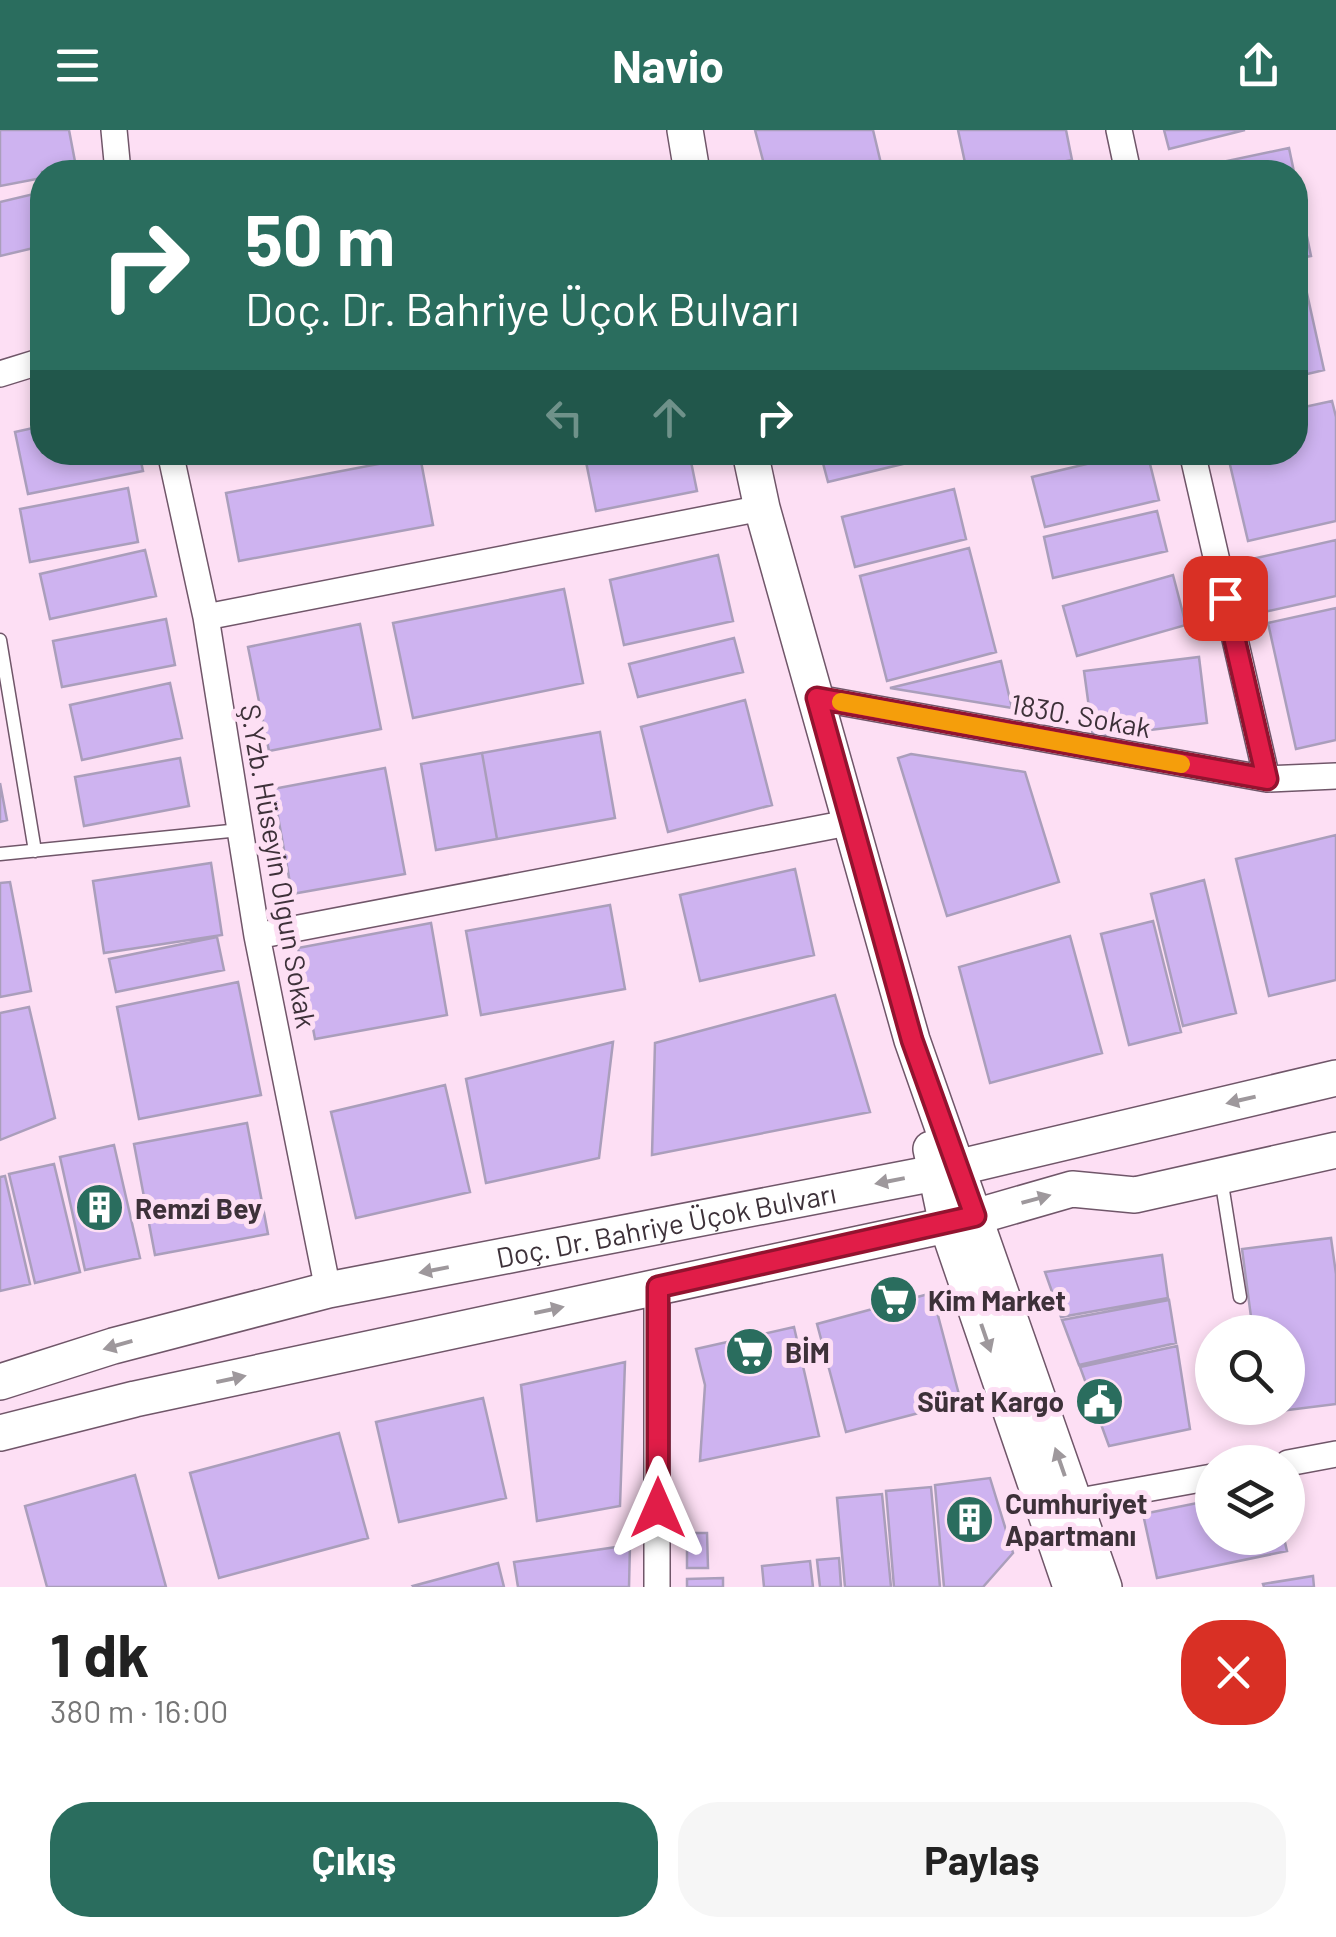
<!DOCTYPE html>
<html lang="tr">
<meta charset="utf-8">
<style>
:root{--surface:#fff;--page:#f6f6f6;--text:#222;--muted:#767676;--accent:#2a6d5e}
body{margin:0;font-family:Barlow,sans-serif;background:var(--page);color:var(--text);height:100vh;display:flex;flex-direction:column;font-size:38px;white-space:nowrap}
*{box-sizing:border-box;margin:0}
p{font-size:32px;color:var(--muted)}
.icon{flex:none;width:55px;height:55px;fill:none;stroke:currentColor;stroke-width:2;stroke-linecap:round;stroke-linejoin:round}
.map{position:relative;height:1457px;overflow:hidden}
.sheet{display:flex;flex-direction:column;background:var(--surface);flex:1}
.sheet>*{flex:none}
.top-card{position:absolute;left:30px;top:30px;width:1278px;height:305px;border-radius:40px;box-shadow:0 5px 15px #0003;background:#2a6d5e;color:#fff;overflow:hidden}
.buttons{position:absolute;left:1195px;top:1185px;display:grid;gap:20px}
.buttons a{display:grid;place-items:center;width:110px;height:110px;border-radius:50%;background:var(--surface);box-shadow:0 5px 15px #0003;font-size:50px}
.pin{position:absolute;display:grid;place-items:center;width:85px;height:85px;color:#fff;margin:-42px;border-radius:20px;box-shadow:0 5px 15px #0006}
.me{position:absolute;width:110px;margin:-55px;rotate:0deg;stroke-linejoin:round;filter:drop-shadow(0 0 8px #0008)}
.turn{display:flex;align-items:center;gap:35px;height:210px;padding:0 50px;font-size:45px}
.turn .icon{width:130px;height:130px;stroke-width:2.5}
.turn b{display:block;font-size:70px;line-height:85px}
.lanes{display:flex;align-items:center;height:95px;padding:0 50px;background:#0003;justify-content:center;gap:50px;direction:ltr}
.lanes .off{opacity:.35}
.round{display:grid;place-items:center;flex:none;width:105px;height:105px;border-radius:40px;background:var(--page)}
.head{display:flex;align-items:center;justify-content:space-between;height:170px;padding:0 50px}
h1{font-size:60px;font-weight:700;line-height:75px}
.action{display:flex;gap:20px;margin-top:auto;padding:20px 50px}
.action a{flex:1;height:115px;border-radius:40px;background:var(--accent);color:#fff;font-size:40px;font-weight:700;line-height:115px;text-align:center}
.action a+a{background:var(--page);color:var(--text)}
header{display:flex;justify-content:space-between;align-items:center;height:130px;padding:0 50px;background:var(--accent);color:#fff;font-size:45px;font-weight:700}
.map>svg:first-child{display:block}
</style>
<header><svg class="icon" aria-label="menu" viewBox="0 0 24 24"><path d="M4 6h16M4 12h16M4 18h16"/></svg>Navio<svg class="icon" aria-label="share" viewBox="0 0 24 24"><path d="M12 15V3M7 8l5-5 5 5M5 13v7h14v-7"/></svg></header>
<div class="map">
<svg width="1336" height="1457" viewBox="0 0 1336 1457">
<rect width="100%" height="100%" fill="#fddff4"/>
<path fill="#ceb3f0" stroke="#aa9ebb" stroke-width="2.5" d="M0,0H69L77,42H42V48L0,56Z
M755,0H873L883,42H766Z
M958,0H1066L1072,30L1010,42H967Z
M1164,0H1245L1169,19Z
M1289,18L1294,42H1175Z
M1295,49L1311,126L1295,129Z
M42,62V116L0,126V72Z
M1304,150L1324,240L1295,247V153Z
M1332,271L1336,287V391L1248,411L1227,322H1295V279Z
M42,296V322H139L143,341L28,364L15,302Z
M584,322H689L697,361L596,381Z
M820,322H939L940,325L828,352Z
M1032,322H1068L1034,331Z
M1137,322H1147L1159,370L1045,397L1032,347Z
M420,326L433,395L239,431L226,363Z
M128,358L138,412L30,432L20,379Z
M954,359L966,409L855,437L842,387Z
M1157,381L1167,421L1053,448L1044,407Z
M1336,410V466L1264,482L1252,429Z
M969,418L996,522L887,551L860,446Z
M145,420L156,466L50,489L40,444Z
M718,425L733,491L624,515L610,450Z
M1173,445L1186,495L1077,526L1063,476Z
M564,459L583,553L413,588L393,493Z
M1336,478V610L1296,619L1268,493Z
M166,489L175,535L62,557L53,511Z
M360,494L381,599L269,621L248,517Z
M734,508L743,542L638,567L629,534Z
M1199,527L1207,593L1093,607L1084,541Z
M1001,531L1012,578L890,558Z
M170,553L182,608L82,630L70,575Z
M745,570L772,675L668,702L641,597Z
M600,602L615,688L497,709L482,623Z
M482,623L497,709L436,720L421,634Z
M911,624L1025,642L1059,752L947,786L898,628Z
M180,628L189,676L84,696L75,647Z
M385,638L405,744L292,764L273,659Z
M0,653L7,690L0,692Z
M1336,705V850L1269,866L1236,729Z
M211,733L222,805L104,823L93,751Z
M795,739L814,825L700,851L680,765Z
M1204,750L1236,883L1183,896L1151,764Z
M10,752L31,861L0,867V753Z
M610,775L625,859L481,885L466,801Z
M1153,791L1181,902L1129,915L1101,804Z
M431,793L447,885L315,909L298,818Z
M1070,806L1102,923L990,953L959,837Z
M217,807L224,840L116,862L109,829Z
M238,852L261,965L139,989L117,877Z
M835,865L870,982L652,1025L655,913Z
M29,877L55,988L0,1010V883Z
M613,912L599,1028L486,1053L466,949Z
M445,955L470,1062L356,1088L331,982Z
M247,993L268,1104L155,1125L134,1014Z
M114,1015L140,1128L85,1140L60,1027Z
M54,1034L80,1142L35,1153L9,1044Z
M5,1046L30,1154L0,1161V1047Z
M1331,1108L1336,1144V1274L1264,1283L1263,1278H1288V1202H1253L1242,1119Z
M1162,1125L1168,1168L1061,1187L1045,1142Z
M932,1163L961,1272L846,1302L817,1194Z
M1169,1170L1176,1213L1079,1235L1062,1190Z
M794,1197L819,1306L700,1331L705,1255L696,1219Z
M1177,1216L1190,1299L1109,1316L1080,1237Z
M625,1232L620,1376L537,1391L521,1255Z
M483,1268L506,1368L399,1392L376,1292Z
M339,1303L368,1408L219,1448L190,1343Z
M135,1345L166,1457H47L25,1376Z
M990,1348L1013,1423L983,1457H944L935,1355Z
M931,1357L940,1457H894L886,1361Z
M882,1364L891,1457H845L837,1368Z
M1212,1370V1408H1284L1287,1421L1157,1448L1143,1384Z
M687,1403H707L708,1438H687Z
M630,1415L629,1457H518L514,1432Z
M839,1428L841,1457H820L817,1430Z
M810,1431L813,1457H764L762,1436Z
M498,1433L504,1457H414L413,1456Z
M1313,1446L1314,1457H1264L1263,1454Z
M723,1448V1457H687V1449Z"/>
<g fill="none" stroke-linecap="round" stroke-linejoin="round">
<defs>
<path id="lane" d="M0,510L35,721
M0,724L240,700
M1221,1048L1240,1167"/>
<path id="street" d="M114,0L118,42
M1119,0L1128,42
M0,244L42,231
M170,322L206,487L257,806L328,1160
M1192,322L1267,649
M206,487L762,378
M817,568L1267,649L1336,646
M257,806L853,692
M1288,1333L1336,1324
M1074,1372L1212,1347
M657,1457V1157"/>
<g id="secondary">
<path d="M685,0L692,42"/>
<path d="M750,322L762,378L912,910L1104,1457"/>
<path d="M931,1019L947,1095L1071,1457"/>
<path id="s1" d="M0,1252L113,1216L328,1160L935,1043L1336,948"/>
<path d="M0,1303L135,1269L947,1095L1072,1059L1135,1065L1336,1020"/>
</g>
</defs>
<use href="#lane" stroke="#705669" stroke-width="15"/>
<use href="#street" stroke="#705669" stroke-width="28"/>
<use href="#secondary" stroke="#705669" stroke-width="38"/>
<use href="#lane" stroke="#fff" stroke-width="12"/>
<use href="#street" stroke="#fff" stroke-width="25"/>
<use href="#secondary" stroke="#fff" stroke-width="35"/>
</g>
<defs><path id="oneway-solid" d="M-6-.8H1V-3.2L6.5 0L1 3.2V.8H-6Z" transform="scale(2.5)"/></defs>
<g fill="#9e989c">
<use href="#oneway-solid" transform="translate(1241 970) rotate(167)"/>
<use href="#oneway-solid" transform="translate(890 1051) rotate(169)"/>
<use href="#oneway-solid" transform="translate(1036 1069) rotate(-15)"/>
<use href="#oneway-solid" transform="translate(434 1140) rotate(169)"/>
<use href="#oneway-solid" transform="translate(549 1180) rotate(-12)"/>
<use href="#oneway-solid" transform="translate(986 1208) rotate(71)"/>
<use href="#oneway-solid" transform="translate(118 1215) rotate(164)"/>
<use href="#oneway-solid" transform="translate(231 1249) rotate(-12)"/>
<use href="#oneway-solid" transform="translate(1060 1332) rotate(-109)"/>
</g>
<g fill="none" stroke-linecap="round" stroke-linejoin="round">
<defs>
<path id="route" d="M658,1378V1157L975,1086L912,910L817,568L1267,649L1225,468"/>
</defs>
<use href="#route" stroke="#92132f" stroke-width="25"/>
<use href="#route" stroke="#e11d48" stroke-width="18"/>
<path stroke="#f59e0b" stroke-width="18" d="M841,572L1181,634"/>
</g>
<defs>
<symbol id="building-disc" viewBox="-11 -11 22 22"><circle r="9.5" fill="#2a6d5e" stroke="#fddff4"/><path d="M-4-6H4V6H1V3H-1V6H-4ZM-2.5-4.3h1.7v1.8h-1.7ZM.8-4.3h1.7v1.8H.8ZM-2.5-1h1.7V.8h-1.7ZM.8-1h1.7V.8H.8Z" fill="#fff"/></symbol>
<symbol id="supermarket-disc" viewBox="-11 -11 22 22"><circle r="9.5" fill="#2a6d5e" stroke="#fddff4"/><path d="M-6-5.5h2.5l.6 2H6L4.5 2H-2.5L-4.4-4H-6ZM-1.5 3.2a1.3 1.3 0 1 0 .1 0ZM3 3.2a1.3 1.3 0 1 0 .1 0Z" fill="#fff"/></symbol>
<symbol id="civic-disc" viewBox="-11 -11 22 22"><circle r="9.5" fill="#2a6d5e" stroke="#fddff4"/><path d="M-.6-6.5H3V-4.5H.6V-3L4-1V1h2V6H-6V1h2V-1L-.6-3ZM-1.2 2.5V6h2.4V2.5Z" fill="#fff"/></symbol>
</defs>
<g fill-rule="evenodd">
<use href="#building-disc" x="72" y="1050" width="55" height="55"/>
<use href="#supermarket-disc" x="866" y="1142" width="55" height="55"/>
<use href="#supermarket-disc" x="722" y="1194" width="55" height="55"/>
<use href="#civic-disc" x="1072" y="1244" width="55" height="55"/>
<use href="#building-disc" x="942" y="1362" width="55" height="55"/>
</g>
<g text-anchor="middle" dominant-baseline="central" stroke-width="10" stroke-linejoin="round" paint-order="stroke">
<g font-size="28" fill="#3d3139" stroke="#fddff4">
<text transform="translate(1081 585) rotate(10)">1830. Sokak</text>
<text transform="translate(279 736) rotate(80)">Ş.Yzb. Hüseyin Olgun Sokak</text>
<text stroke="none"><textPath href="#s1" startOffset="685">Doç. Dr. Bahriye Üçok Bulvarı</textPath></text>
</g>
<g font-size="28" font-weight="bold" fill="#3d3139" stroke="#fddff4" text-anchor="start">
<text x="135" y="1078">Remzi Bey</text>
<text x="928" y="1170">Kim Market</text>
<text x="785" y="1222">BİM</text>
<text x="1064" y="1271" text-anchor="end">Sürat Kargo</text>
<text x="1005" y="1373">Cumhuriyet<tspan x="1005" dy="32">Apartmanı</tspan></text>
</g>
</g>
</svg>
<div class="buttons">
<a><svg class="icon" aria-label="search" viewBox="0 0 24 24"><circle cx="10" cy="10" r="6"/><path d="M15 15l6 6"/></svg></a>
<a><svg class="icon" aria-label="layers" viewBox="0 0 24 24"><path d="M12 4l9 5-9 5-9-5zM3 14l9 5 9-5"/></svg></a>
</div>
<div class="pin" style="left:1225px;top:468px;background:#d93025"><svg class="icon" aria-label="arrive" viewBox="0 0 24 24"><path d="M6 21V4h12l-3 4 3 4H6"/></svg></div>
<svg class="me" style="left:658px;top:1378px" viewBox="-20 -20 40 40"><path d="M0-17L14 15 0 8-14 15z" fill="#e11d48" stroke="#fff" stroke-width="4"/></svg>
<div class="top-card">
<div class="turn"><svg class="icon" aria-label="right" viewBox="0 0 24 24"><path d="M7 20v-9h11M14 6l5 5-5 5"/></svg><div><b>50 m</b>Doç. Dr. Bahriye Üçok Bulvarı</div></div>
<div class="lanes"><svg class="icon off" aria-label="left" viewBox="0 0 24 24"><path d="M17 20v-9H6M10 6l-5 5 5 5"/></svg><svg class="icon off" aria-label="ahead" viewBox="0 0 24 24"><path d="M12 20V5M6 11l6-6 6 6"/></svg><svg class="icon" aria-label="right" viewBox="0 0 24 24"><path d="M7 20v-9h11M14 6l5 5-5 5"/></svg></div>
</div>
</div>
<section class="sheet">
<div class="head"><div><h1>1 dk</h1><p>380 m · 16:00</p></div><a class="round" style="background:#d93025;color:#fff"><svg class="icon" aria-label="close" viewBox="0 0 24 24"><path d="M6 6l12 12M18 6L6 18"/></svg></a></div>
<div class="action"><a>Çıkış</a><a>Paylaş</a></div>
</section>
